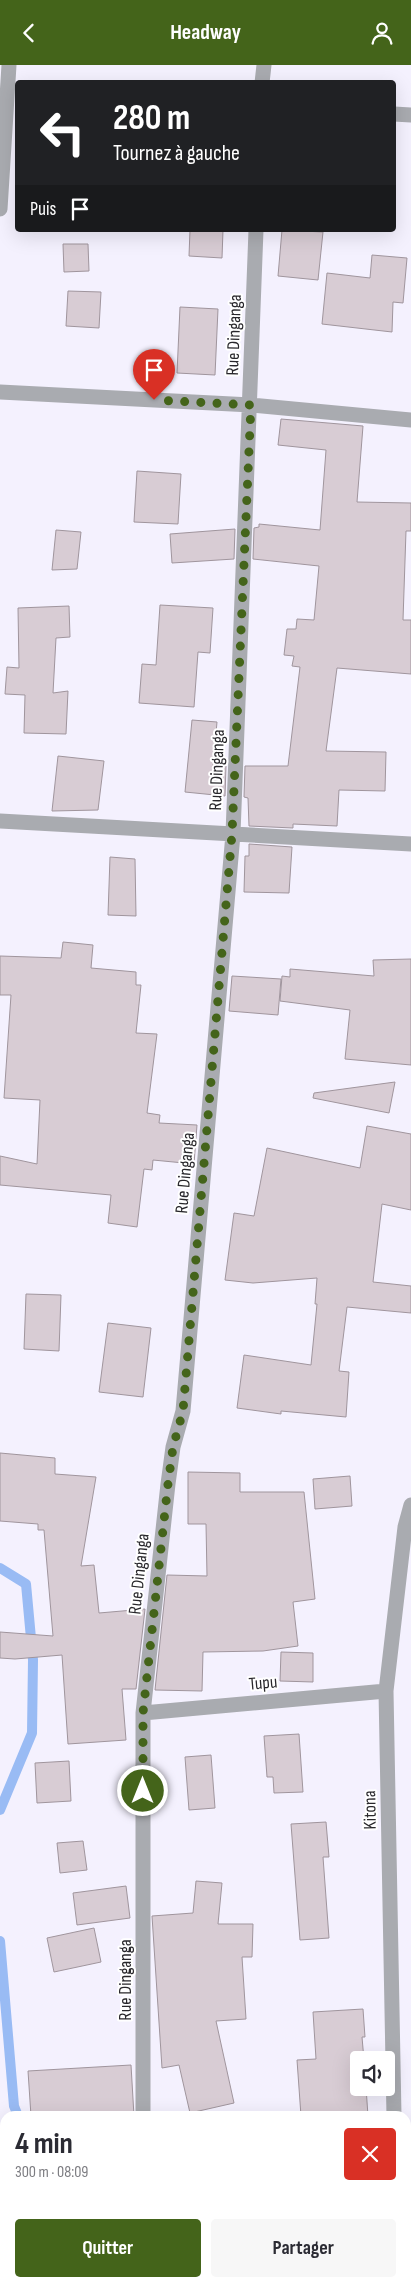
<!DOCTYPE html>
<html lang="fr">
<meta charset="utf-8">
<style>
:root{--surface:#fff;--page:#f7f7f7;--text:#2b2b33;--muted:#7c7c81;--accent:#44641a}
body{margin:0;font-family:"Sofia Sans Condensed",sans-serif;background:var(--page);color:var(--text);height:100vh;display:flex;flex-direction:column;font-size:19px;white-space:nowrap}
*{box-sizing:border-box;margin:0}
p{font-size:16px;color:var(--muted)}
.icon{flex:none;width:28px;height:28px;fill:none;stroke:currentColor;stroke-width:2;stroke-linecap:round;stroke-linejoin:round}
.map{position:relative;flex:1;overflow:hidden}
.side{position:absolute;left:0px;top:2046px;width:411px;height:176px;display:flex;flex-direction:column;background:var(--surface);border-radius:15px 15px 0 0;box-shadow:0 5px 20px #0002}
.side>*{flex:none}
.hud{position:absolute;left:15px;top:15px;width:381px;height:152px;border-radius:5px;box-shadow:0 5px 20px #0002;background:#202124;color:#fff;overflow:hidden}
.controls{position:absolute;left:350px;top:1986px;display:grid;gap:10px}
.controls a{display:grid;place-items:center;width:45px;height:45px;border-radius:5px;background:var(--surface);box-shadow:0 5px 20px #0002;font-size:25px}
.pin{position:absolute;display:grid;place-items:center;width:42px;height:42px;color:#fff;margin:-51px -21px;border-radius:50% 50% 50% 0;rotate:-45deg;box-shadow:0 0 5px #0007}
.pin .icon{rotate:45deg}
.me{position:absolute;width:55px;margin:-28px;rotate:0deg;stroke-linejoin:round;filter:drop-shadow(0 0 4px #0008)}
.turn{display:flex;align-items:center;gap:18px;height:105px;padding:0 15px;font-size:22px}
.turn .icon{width:65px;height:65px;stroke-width:2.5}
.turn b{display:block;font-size:35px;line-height:42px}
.then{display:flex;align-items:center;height:48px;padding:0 15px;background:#0003;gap:10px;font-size:19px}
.round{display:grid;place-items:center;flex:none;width:52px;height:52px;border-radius:5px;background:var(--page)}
.summary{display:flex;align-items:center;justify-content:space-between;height:85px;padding:0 15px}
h1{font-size:30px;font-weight:700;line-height:38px}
.button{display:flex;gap:10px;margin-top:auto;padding:10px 15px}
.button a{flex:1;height:58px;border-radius:5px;background:var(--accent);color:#fff;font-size:20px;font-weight:700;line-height:58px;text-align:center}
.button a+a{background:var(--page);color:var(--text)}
header{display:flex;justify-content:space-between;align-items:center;height:65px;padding:0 15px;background:var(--accent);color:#fff;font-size:22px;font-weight:700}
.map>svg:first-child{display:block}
</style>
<header><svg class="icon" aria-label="back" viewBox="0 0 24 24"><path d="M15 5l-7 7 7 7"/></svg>Headway<svg class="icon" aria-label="person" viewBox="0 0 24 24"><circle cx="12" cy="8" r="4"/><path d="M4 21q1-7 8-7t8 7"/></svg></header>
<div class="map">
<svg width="411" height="2222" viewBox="0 0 411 2222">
<rect width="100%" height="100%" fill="#f4f1fe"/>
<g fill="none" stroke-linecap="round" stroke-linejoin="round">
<path stroke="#99bbf4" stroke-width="10" d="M0,1503L26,1519L33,1595L32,1668L0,1745
M0,1876L14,2041L18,2051
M77,2218L79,2222"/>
</g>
<path fill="#d8ccd4" stroke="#a0959d" d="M190,165H223L222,193L189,191Z
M282,165L323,167L318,215L278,211Z
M63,179H88L89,206L64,207Z
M372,190L407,193L403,238L393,237L392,267L322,259L327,208L370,213Z
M68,226L101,227L99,263L66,261Z
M180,242L218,244L215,310L177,308Z
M281,354L363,361L357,437L411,438V466H406L403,555H411V609L337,603L326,686L386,687L385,726L339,725L337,761L293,759V763L249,761L248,733L244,732L245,701H288L300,602L292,601L294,591L284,590L287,564H296L297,554L314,555L319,501L253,494L254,463L259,462V459L320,465L326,385L278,380Z
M137,406L181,409L178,459L134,457Z
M235,464L234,494L172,498L170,469Z
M56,465L81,467L77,504L52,505Z
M160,540L213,543L210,588L198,587L194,642L139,638L142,599L156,600Z
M69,541L70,572L56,573L53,628L68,626L66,669L24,668L25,630L5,629L7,602L19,603L18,543Z
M192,655L217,657L213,701H226L225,731L185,727Z
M58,691L104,696L98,745L52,746Z
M249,779L292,782L289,828L244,827L245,791H249Z
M110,792L135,794L136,851L108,850Z
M63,877L93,880L91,903L136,907V920H141L136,968L157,969L147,1048L160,1050L159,1058L197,1060L194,1099L153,1095L152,1105L144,1104L137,1162L108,1158L111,1130L0,1120V1091L37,1099L40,1035L4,1033L11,930H0V891L61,893Z
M411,894V1000L345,994L350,945L280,936L282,911L290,912V904L374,911L373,895Z
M232,911L281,914L278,950L229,946Z
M395,1017L389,1048L313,1033L314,1028Z
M367,1061L411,1069V1145L382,1139L373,1217L411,1221V1248L347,1242L339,1306L349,1307L346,1352L281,1346V1349L237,1343L244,1290L311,1300L317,1239H315L317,1213L253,1218L225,1215L234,1148L254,1151L267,1083L360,1103Z
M26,1229L61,1230L59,1286L24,1284Z
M108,1258L151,1263L143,1332L99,1327Z
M0,1388L55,1393V1409L96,1412L81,1501L94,1500L99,1548L145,1544L136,1624H122L126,1675L68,1679L62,1590L15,1594L0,1593V1567L53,1571L44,1465H38V1459L0,1456Z
M188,1407L240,1408V1427H304L315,1534L293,1537L298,1581L263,1586L203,1587L202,1626L155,1625L167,1510L207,1511L206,1459H188Z
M350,1411L352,1441L315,1444L313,1414Z
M281,1587L313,1588V1617L280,1616Z
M299,1669L303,1727L274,1728L273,1712H267L264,1671Z
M211,1690L215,1743L189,1745L185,1692Z
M69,1696L71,1736L37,1738L35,1698Z
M326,1757L329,1792H323L329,1873L300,1875L291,1759Z
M83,1776L87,1805L60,1808L57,1778Z
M196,1816L222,1818L218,1859H253L252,1892H242L246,1954L216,1956L234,2038L190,2048L179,2000L162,2003L152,1851L193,1848Z
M126,1821L130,1853L77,1860L73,1828Z
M94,1863L101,1897L54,1907L47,1873Z
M363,1944L365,1972H362L364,1995H359V2022H366L368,2051H301L297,1995L316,1994L313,1947Z
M131,2000L134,2051H31L28,2006Z"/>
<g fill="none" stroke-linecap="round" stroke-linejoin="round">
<path stroke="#a9abb0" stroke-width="15" d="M262,18L264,0
M394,49L411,50
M0,144L9,0
M0,327L251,340L411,355
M0,756L411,779
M143,1648L386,1626
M143,2051V1648L168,1419L173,1382L183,1346L233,769L256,165
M394,2051L386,1626L405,1462L411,1440
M143,2218L144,2222
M397,2218V2222"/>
</g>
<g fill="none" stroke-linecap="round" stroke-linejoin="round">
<path stroke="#44641a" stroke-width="9" stroke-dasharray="0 16.2" d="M143,1726V1648L168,1419L173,1382L183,1346L232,769L251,340L154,335"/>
</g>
<g text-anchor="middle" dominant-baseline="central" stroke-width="4" stroke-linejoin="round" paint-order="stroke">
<g font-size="18" fill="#28272b" stroke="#fff">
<text transform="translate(234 270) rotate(-88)">Rue Dinganga</text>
<text transform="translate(217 705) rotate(-88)">Rue Dinganga</text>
<text transform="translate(185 1108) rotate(-85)">Rue Dinganga</text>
<text transform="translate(139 1509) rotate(-84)">Rue Dinganga</text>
<text transform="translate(263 1618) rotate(-5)">Tupu</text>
<text transform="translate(370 1745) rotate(-91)">Kitona</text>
<text transform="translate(125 1915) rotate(-90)">Rue Dinganga</text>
</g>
</g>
</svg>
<div class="controls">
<a><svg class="icon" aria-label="sound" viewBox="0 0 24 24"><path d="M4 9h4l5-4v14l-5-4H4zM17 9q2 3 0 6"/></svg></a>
</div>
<div class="pin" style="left:154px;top:335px;background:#d93025"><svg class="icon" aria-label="arrive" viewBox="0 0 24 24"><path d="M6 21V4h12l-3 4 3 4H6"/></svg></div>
<svg class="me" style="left:143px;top:1726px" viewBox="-20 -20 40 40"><circle r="17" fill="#44641a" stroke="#fff" stroke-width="3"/><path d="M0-11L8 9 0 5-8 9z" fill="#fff"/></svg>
<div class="hud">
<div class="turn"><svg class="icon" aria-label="left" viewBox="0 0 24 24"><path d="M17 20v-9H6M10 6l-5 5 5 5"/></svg><div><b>280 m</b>Tournez à gauche</div></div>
<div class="then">Puis<svg class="icon" aria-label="arrive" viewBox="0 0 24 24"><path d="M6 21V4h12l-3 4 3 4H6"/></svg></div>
</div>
<section class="side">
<div class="summary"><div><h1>4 min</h1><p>300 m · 08:09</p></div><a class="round" style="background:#d93025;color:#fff"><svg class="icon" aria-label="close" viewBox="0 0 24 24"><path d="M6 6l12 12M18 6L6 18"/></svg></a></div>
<div class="button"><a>Quitter</a><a>Partager</a></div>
</section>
</div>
